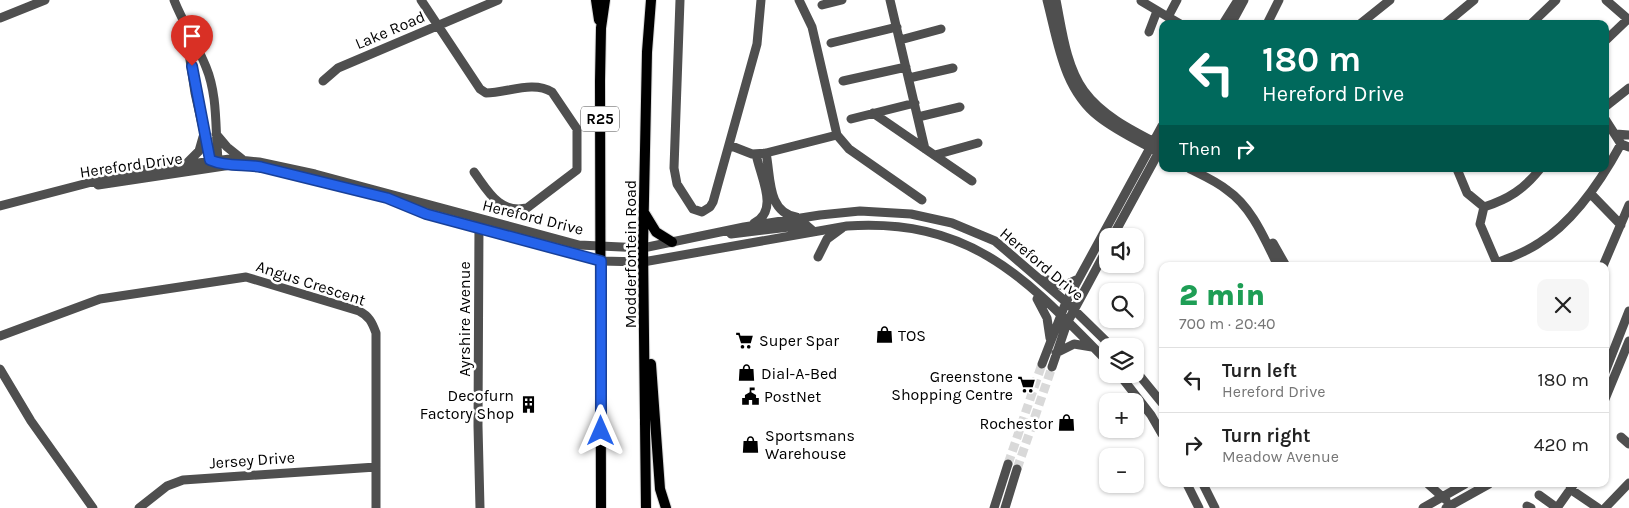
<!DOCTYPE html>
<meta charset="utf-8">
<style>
:root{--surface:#fff;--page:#f6f6f6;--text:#222;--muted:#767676;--line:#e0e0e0}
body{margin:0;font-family:Karla,sans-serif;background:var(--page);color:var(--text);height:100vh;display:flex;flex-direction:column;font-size:19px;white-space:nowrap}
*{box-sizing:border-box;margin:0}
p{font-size:16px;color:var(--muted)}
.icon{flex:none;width:28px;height:28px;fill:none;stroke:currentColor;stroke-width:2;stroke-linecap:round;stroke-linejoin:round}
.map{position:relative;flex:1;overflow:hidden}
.details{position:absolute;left:1159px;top:262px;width:450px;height:225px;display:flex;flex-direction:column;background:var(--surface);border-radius:10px;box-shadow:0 1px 4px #0004}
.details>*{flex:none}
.banner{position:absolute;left:1159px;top:20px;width:450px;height:152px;border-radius:10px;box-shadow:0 1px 4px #0004;background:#00695c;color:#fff;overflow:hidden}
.tools{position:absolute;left:1099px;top:228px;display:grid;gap:10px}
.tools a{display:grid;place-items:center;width:45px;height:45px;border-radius:10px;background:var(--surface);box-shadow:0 1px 4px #0004;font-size:25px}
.pin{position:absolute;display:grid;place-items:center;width:42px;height:42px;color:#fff;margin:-51px -21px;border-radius:50% 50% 50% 0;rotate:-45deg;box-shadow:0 0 5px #0007}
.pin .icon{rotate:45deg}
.me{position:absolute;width:55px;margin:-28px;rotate:0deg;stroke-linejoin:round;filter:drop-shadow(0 0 4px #0008)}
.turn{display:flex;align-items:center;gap:18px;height:105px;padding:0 20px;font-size:22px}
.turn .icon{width:65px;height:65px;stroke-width:2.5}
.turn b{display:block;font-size:35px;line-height:42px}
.then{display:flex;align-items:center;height:48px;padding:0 20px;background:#0003;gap:10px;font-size:19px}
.round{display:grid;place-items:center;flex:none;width:52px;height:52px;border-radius:10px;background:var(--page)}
.headline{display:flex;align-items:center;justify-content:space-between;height:85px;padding:0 20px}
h1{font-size:30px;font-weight:800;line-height:38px;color:#1e9e55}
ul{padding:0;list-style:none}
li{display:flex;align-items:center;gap:15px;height:65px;padding:0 20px;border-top:1px solid var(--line)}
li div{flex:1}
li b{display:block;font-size:19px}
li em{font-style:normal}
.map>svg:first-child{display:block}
</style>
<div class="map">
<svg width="1629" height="508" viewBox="0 0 1629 508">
<rect width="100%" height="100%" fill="#fff"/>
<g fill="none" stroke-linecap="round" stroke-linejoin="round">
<path stroke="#d9d9d9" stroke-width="9" stroke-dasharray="9 4.5" stroke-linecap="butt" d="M1008,464L1042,364
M1017,469L1052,367"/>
<defs>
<path id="major" d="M596,0L599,20
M645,214L656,232L672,242
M651,364L660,489L666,508
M601,508L600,81L601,28L605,0
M646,508L643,248L647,52L651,0"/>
</defs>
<use href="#major" stroke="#dbdbdb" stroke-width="12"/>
<path stroke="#4f4f4f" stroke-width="9" d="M174,0C183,23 197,44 206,67C218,96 215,129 218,159
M421,0L480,89L486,93C507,93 533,80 552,92L577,129V170L527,208C499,214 488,191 474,172
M680,0L674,168L677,184L693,209L702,212L710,207L713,202L757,44L761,0
M799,0L812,27L837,135L849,149L922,200
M890,0L925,149
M1047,0C1058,42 1063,89 1099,117C1118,132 1141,142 1162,154
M1056,0C1062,30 1066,66 1084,91C1103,117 1135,132 1162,146
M1177,0L1168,17L1180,24
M1606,0L1629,20
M1141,1L1168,17
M822,5L842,0
M0,18L45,0
M1223,24L1238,0
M1231,24L1244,0
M1267,24L1279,0
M1360,24L1390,0
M1445,24L1474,0
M1531,24L1556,0
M1149,32L1157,11
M186,33L195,93L210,160
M900,40L941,29
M1605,41L1628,19
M831,43L897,27
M909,78L953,68
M323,81L338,68L498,0
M843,81L906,67
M1605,107L1629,88
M873,113L972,181
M918,117L960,107
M851,119L915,103
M1605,119L1621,144L1629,147
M216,134L227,147L242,159
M1616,134L1629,135
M729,145L752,154L766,153L837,135
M766,153C771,177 767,212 796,217
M935,155L978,143
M185,165L199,151L203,137
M1190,169C1202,175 1216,181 1227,190C1252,207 1265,240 1278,266
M1457,169L1467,193L1484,207
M273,170L348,189
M98,185L231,165
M1590,193L1621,225
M392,200L426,214L601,261L643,262L847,226C973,218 1026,279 1108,362
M0,206L134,171L230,159L259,162L315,174L579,245L643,248L744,227L820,215L860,211L911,214L952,223L995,241L1066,302L1111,346
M1484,207C1509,199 1524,189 1540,169
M1484,207L1480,224L1498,266
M479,223L478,426L480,508
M754,223C780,211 760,176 756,154
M731,234L806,225L813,231
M1113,236L1161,148
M1273,243L1286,266
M818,257L827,239L842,228
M1497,263C1511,257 1526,252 1539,243C1573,222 1602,179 1621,144
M1603,266L1629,205
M1045,279L1063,286L1078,279
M1037,299L1047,318L1050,338
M0,336L100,299L246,277L359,311C369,316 372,322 376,333V508
M1056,353L1074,344L1092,347
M1042,364L1066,302L1162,126
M1052,367L1067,323L1108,247
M0,369L31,421L93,508
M1135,370L1162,403
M1605,372L1629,311
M1119,374L1151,415L1162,434
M1605,399L1629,341
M1621,437L1629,444
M1187,484L1199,508
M1203,484L1215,508
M1428,484L1446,500
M1570,489L1598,508
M1539,495L1557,508
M1527,506L1531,508
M139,508L167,486L183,480L376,467
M994,508L1008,464
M1005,508L1017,469
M1423,508L1465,484
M1446,508L1489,484
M1557,508L1574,484
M1605,508L1629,483"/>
<use href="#major" stroke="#000" stroke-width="10"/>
</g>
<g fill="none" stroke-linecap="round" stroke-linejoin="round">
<defs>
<path id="route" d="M192,66L210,160C226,167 244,164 261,167L387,198L426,214L601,261V431"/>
</defs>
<use href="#route" stroke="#184099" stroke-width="12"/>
<use href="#route" stroke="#2563eb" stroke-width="9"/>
</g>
<defs>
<symbol id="shop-bare" viewBox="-9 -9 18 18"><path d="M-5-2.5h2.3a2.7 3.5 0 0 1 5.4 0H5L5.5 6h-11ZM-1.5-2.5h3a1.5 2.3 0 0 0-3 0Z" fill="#000" stroke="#fff" stroke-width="2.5" paint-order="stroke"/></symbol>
<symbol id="supermarket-bare" viewBox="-9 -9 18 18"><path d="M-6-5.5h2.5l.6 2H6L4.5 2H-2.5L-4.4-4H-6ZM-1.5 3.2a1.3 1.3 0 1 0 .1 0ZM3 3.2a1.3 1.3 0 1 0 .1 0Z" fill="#000" stroke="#fff" stroke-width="2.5" paint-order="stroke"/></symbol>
<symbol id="civic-bare" viewBox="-9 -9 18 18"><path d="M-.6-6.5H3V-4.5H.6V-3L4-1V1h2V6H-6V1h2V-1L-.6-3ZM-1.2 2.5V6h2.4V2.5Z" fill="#000" stroke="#fff" stroke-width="2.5" paint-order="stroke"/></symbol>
<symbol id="building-bare" viewBox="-9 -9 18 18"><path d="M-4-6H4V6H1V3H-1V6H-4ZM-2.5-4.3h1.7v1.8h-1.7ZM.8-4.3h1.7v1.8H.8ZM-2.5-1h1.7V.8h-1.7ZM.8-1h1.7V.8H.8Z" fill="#000" stroke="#fff" stroke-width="2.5" paint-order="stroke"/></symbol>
</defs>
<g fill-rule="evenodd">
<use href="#shop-bare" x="872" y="322" width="25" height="25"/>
<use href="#supermarket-bare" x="732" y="328" width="25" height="25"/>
<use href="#shop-bare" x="734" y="360" width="25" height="25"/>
<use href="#supermarket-bare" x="1014" y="372" width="25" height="25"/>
<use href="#civic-bare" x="738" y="384" width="25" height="25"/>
<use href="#building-bare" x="516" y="392" width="25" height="25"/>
<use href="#shop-bare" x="1054" y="410" width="25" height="25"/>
<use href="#shop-bare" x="738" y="432" width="25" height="25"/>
</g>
<g text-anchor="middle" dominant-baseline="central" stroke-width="5" stroke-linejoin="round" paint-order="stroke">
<rect fill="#fff" stroke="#4c4c4c" stroke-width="1" x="581" y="106.5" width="38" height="25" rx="4"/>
<g font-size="15" font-weight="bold" fill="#000">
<text x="600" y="119">R25</text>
</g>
<g font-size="16" fill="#000" stroke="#fff">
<text transform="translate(390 30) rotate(-23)">Lake Road</text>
<text transform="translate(131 165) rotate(-8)">Hereford Drive</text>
<text transform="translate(533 217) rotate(14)">Hereford Drive</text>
<text transform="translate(630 254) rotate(-90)">Modderfontein Road</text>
<text transform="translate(1042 264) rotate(40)">Hereford Drive</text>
<text transform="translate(311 283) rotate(18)">Angus Crescent</text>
<text transform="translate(464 319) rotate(-90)">Ayrshire Avenue</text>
<text transform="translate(252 460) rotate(-4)">Jersey Drive</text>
</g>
<g font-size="16" fill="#000" stroke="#fff" text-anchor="start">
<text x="898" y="335">TOS</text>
<text x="759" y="340">Super Spar</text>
<text x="761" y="373">Dial-A-Bed</text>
<text x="1013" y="376" text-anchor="end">Greenstone<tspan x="1013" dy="18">Shopping Centre</tspan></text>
<text x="514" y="395" text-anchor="end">Decofurn<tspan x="514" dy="18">Factory Shop</tspan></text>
<text x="764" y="396">PostNet</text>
<text x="1053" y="423" text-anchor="end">Rochestor</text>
<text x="765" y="435">Sportsmans<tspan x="765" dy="18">Warehouse</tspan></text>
</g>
</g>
</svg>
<div class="tools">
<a><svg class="icon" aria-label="sound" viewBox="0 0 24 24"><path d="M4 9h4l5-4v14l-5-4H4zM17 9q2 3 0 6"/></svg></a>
<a><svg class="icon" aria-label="search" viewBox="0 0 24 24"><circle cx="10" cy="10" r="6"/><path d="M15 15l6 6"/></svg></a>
<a><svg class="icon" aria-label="layers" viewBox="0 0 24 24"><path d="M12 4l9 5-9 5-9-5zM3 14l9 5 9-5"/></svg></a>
<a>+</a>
<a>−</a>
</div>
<div class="pin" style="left:192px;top:66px;background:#d93025"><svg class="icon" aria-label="arrive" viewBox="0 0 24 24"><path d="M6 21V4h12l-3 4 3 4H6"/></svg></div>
<svg class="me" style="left:601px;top:431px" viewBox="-20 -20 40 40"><path d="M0-17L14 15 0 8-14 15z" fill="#2563eb" stroke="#fff" stroke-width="4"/></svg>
<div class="banner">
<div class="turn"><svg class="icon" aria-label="left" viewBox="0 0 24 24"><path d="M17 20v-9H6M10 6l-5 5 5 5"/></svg><div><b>180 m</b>Hereford Drive</div></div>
<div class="then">Then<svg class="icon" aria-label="right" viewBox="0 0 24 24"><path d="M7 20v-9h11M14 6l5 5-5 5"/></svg></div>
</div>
<section class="details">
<div class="headline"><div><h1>2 min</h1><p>700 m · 20:40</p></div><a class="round"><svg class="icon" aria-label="close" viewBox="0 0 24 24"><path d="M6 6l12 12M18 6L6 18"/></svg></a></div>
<ul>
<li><svg class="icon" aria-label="left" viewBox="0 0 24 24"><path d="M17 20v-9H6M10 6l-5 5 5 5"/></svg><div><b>Turn left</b><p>Hereford Drive</p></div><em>180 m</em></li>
<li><svg class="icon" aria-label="right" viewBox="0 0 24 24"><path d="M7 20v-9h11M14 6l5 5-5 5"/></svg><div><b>Turn right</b><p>Meadow Avenue</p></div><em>420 m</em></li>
</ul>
</section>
</div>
